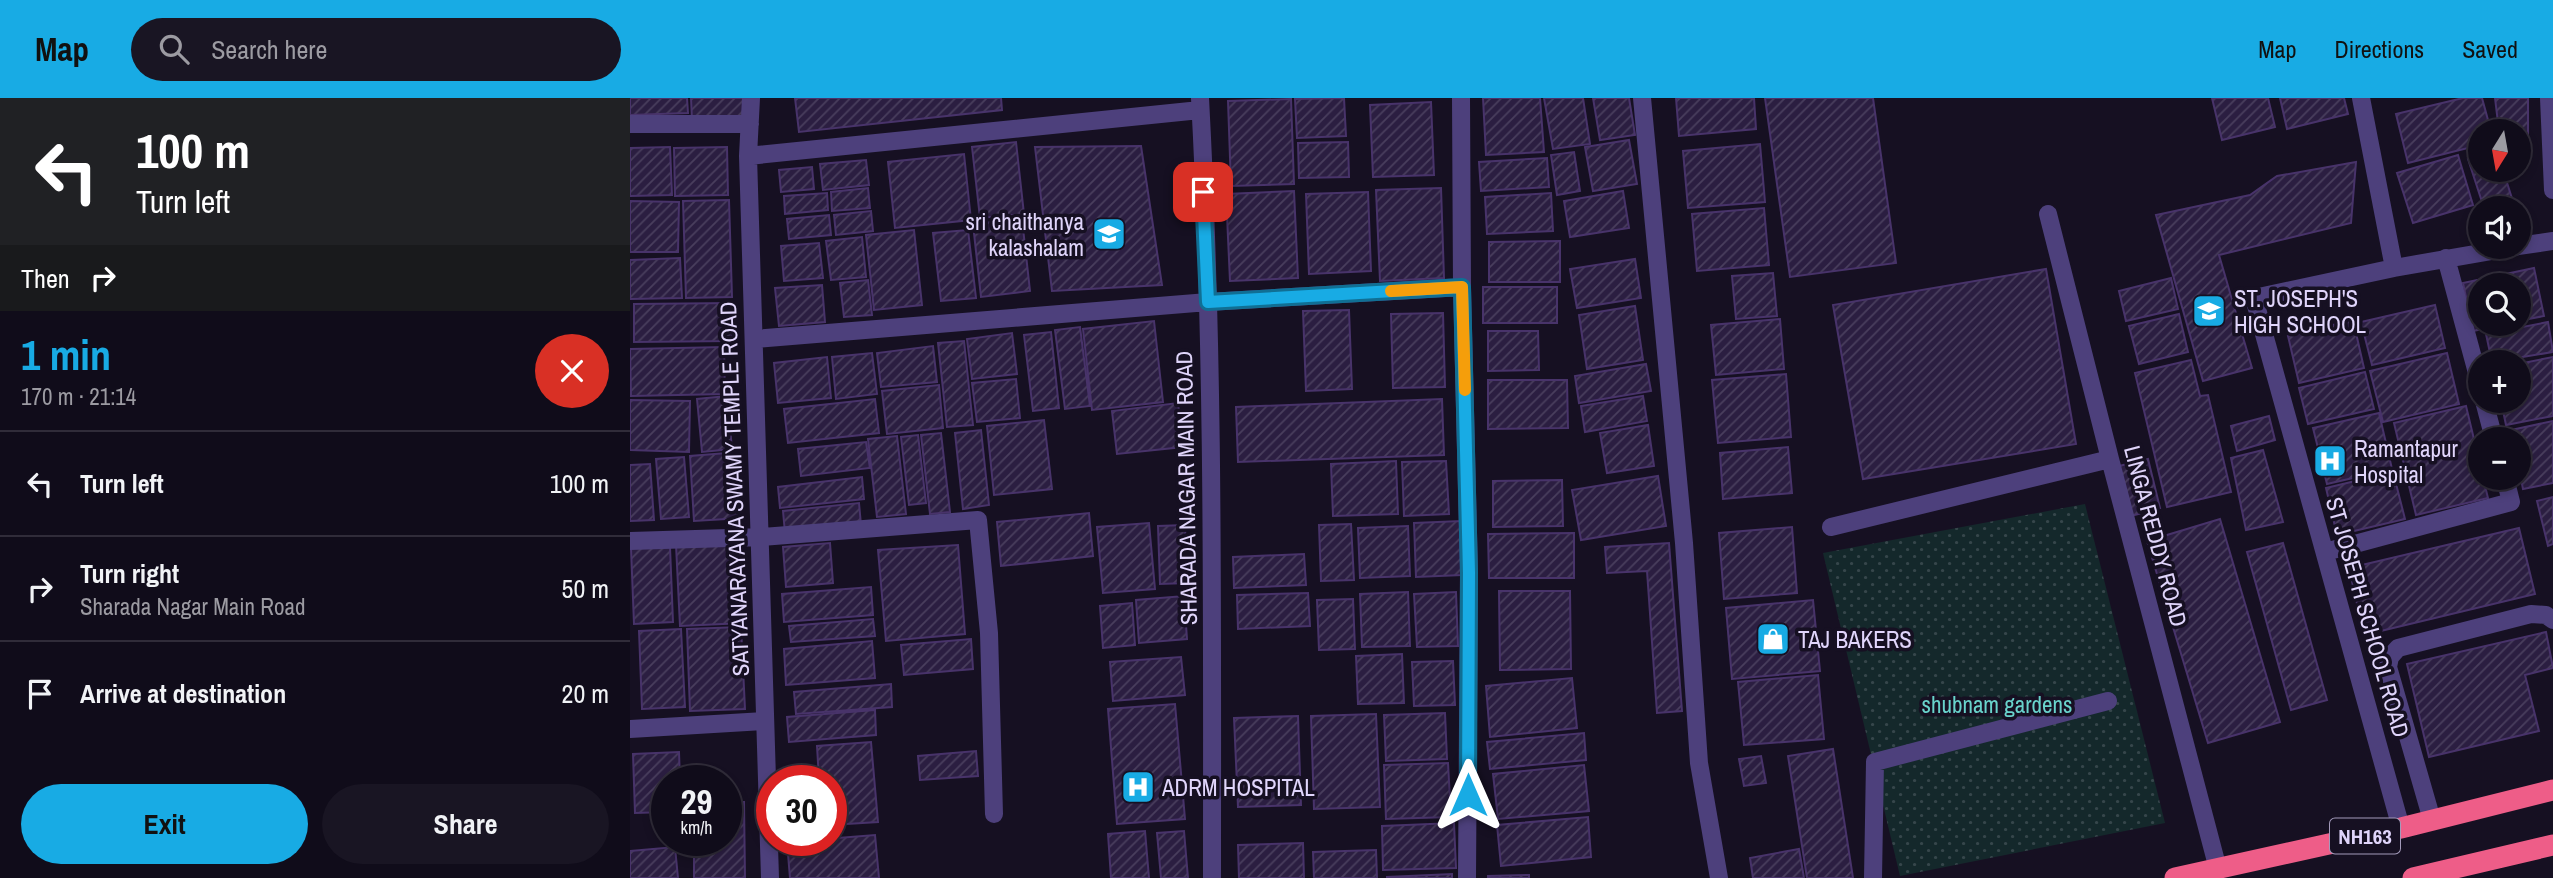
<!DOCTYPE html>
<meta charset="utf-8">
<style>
:root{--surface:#100c1a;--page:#191523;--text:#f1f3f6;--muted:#9c9ba2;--line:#302c39;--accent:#18abe4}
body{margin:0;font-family:"Archivo Narrow",sans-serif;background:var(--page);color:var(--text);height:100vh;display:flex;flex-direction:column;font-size:26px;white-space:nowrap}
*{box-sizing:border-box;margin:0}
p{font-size:23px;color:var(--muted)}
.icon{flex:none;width:38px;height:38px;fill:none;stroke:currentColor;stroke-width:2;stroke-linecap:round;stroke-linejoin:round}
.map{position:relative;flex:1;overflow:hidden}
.details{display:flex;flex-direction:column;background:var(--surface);width:630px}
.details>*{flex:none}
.top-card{background:#202124;color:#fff;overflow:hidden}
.needle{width:46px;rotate:191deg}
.tools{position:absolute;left:1838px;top:21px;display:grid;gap:14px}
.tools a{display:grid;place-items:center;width:63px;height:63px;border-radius:50%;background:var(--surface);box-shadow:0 4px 10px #0003,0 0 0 2px var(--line);font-size:35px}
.speed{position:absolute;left:21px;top:667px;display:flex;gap:14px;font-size:35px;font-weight:700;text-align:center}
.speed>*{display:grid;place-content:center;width:91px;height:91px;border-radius:50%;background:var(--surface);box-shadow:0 4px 10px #0003,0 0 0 2px var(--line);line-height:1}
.speed small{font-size:18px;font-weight:400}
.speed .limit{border:10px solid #d22;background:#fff;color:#111}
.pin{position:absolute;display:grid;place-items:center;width:60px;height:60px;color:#fff;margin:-30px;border-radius:14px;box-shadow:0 4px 10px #0006}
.me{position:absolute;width:77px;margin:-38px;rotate:0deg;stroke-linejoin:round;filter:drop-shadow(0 0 5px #0008)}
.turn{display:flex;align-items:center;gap:24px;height:147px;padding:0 21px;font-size:32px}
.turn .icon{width:91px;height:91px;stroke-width:2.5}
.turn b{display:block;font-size:49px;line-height:60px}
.then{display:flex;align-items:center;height:66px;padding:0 21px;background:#0003;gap:14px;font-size:26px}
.round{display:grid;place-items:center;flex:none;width:74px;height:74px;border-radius:37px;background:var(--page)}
.overview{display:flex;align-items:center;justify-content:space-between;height:119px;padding:0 21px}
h1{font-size:42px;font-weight:700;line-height:52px;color:var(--accent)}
.cta{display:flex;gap:14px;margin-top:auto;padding:14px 21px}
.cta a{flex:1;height:80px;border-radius:42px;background:var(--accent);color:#111;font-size:28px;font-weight:700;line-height:80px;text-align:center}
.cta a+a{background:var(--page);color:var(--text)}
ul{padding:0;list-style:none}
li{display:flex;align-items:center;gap:21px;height:105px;padding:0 21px;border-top:2px solid var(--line)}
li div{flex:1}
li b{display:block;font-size:26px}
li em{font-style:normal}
header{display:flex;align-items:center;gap:42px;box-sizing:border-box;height:98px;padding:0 35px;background:var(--accent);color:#111}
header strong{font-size:33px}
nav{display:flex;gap:38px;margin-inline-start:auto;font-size:24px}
.search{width:490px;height:63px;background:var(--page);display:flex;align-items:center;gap:18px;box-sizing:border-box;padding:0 24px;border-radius:38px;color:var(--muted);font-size:26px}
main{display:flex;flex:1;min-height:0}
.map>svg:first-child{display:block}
</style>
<header>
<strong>Map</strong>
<div class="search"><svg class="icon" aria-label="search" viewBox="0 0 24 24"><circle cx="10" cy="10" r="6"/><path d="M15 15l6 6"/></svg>Search here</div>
<nav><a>Map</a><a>Directions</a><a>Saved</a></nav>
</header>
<main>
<section class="details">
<div class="top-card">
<div class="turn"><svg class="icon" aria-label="left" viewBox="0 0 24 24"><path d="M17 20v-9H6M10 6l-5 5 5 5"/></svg><div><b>100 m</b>Turn left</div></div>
<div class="then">Then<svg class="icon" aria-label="right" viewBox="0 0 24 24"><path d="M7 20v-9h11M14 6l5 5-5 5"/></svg></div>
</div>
<div class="overview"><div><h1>1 min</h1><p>170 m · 21:14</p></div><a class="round" style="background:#d93025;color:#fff"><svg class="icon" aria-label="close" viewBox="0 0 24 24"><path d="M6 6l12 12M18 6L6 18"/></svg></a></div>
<ul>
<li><svg class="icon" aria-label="left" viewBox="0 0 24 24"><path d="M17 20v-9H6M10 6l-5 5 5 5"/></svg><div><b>Turn left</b></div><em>100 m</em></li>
<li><svg class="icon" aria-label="right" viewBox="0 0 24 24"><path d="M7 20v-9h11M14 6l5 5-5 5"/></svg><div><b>Turn right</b><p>Sharada Nagar Main Road</p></div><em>50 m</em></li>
<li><svg class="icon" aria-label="arrive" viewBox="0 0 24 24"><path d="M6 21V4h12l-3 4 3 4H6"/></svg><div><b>Arrive at destination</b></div><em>20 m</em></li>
</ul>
<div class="cta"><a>Exit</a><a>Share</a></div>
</section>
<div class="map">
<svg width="1923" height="780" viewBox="0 0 1923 780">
<defs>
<pattern id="grass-dots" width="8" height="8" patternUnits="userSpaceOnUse" patternTransform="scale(1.75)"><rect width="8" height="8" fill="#14282b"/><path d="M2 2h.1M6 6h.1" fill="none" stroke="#36464b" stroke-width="1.8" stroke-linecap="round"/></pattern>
<pattern id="building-hatch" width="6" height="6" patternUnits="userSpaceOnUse" patternTransform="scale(1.75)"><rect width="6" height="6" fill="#2b1e41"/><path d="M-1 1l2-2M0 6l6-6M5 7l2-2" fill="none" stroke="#493e5d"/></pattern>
</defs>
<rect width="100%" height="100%" fill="#161022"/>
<path fill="url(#grass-dots)" d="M1455,406L1535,725L1270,778L1193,455Z"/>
<path fill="url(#building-hatch)" stroke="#48336a" stroke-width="2" d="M0,0H57L58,15L0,17Z
M61,0H113L114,21L62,22Z
M165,0H371L372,12L169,34Z
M714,0L716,38L667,40L665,1Z
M853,0H910L914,54L856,57Z
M914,0H953L960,46L923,51Z
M963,0H999L1005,37L970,42Z
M1046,0H1124L1126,31L1049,38Z
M1135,0H1243L1266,165L1160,179Z
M1582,0H1638L1645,29L1592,42Z
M1650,0H1714L1718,16L1657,31Z
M1833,0H1852L1861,33H1850V47L1778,65L1766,16Z
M1865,0H1898V67L1888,66V33H1869Z
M661,1L664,86L601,88L598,3Z
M801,4L804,77L743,79L740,7Z
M999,42L1007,86L963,93L955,49Z
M386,44L394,116L350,120L342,49Z
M718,44L719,79L669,80L668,45Z
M1130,46L1135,104L1058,110L1053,53Z
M511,48L532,187L422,193L405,49Z
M40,49L42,97L0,98V50Z
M97,49L98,97L45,98L44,50Z
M944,54L950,93L927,97L921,57Z
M334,56L341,122L265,130L258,64Z
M1828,57L1843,107L1783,125L1767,75Z
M1850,57V72H1873L1885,110H1854L1838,61Z
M917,60L919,89L851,93L849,64Z
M236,62L239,87L193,92L190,66Z
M1726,64L1721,125L1589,157L1622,270L1573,283L1526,117L1620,97L1647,78Z
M182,69L184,91L151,94L149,72Z
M238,90L240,110L202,113L201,94Z
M811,90L814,180L750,183L746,92Z
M664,93L668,180L600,183L596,96Z
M993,93L999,130L940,139L934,103Z
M738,94L741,173L679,176L676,96Z
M197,95L198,112L155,116L154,98Z
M921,95L923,133L857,136L855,99Z
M99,102L102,199L56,200L53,103Z
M0,103L49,104L48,154H0Z
M1134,110L1139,167L1067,173L1062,116Z
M241,113L243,133L206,137L204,117Z
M199,117L201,137L159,141L157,121Z
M392,121L400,193L351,199L343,126Z
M284,132L292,207L244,212L236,137Z
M338,132L346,200L311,203L303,135Z
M232,139L236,179L201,182L196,143Z
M930,143V184H859V144Z
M189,145L193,180L154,183L151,148Z
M50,160L52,200L0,201V162Z
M1005,161L1011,200L947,210L940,171Z
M1904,170L1914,218L1888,223V187H1850V226H1876L1843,233L1833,185Z
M1416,171L1446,346L1233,381L1203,207Z
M1143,175L1147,218L1106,221L1102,178Z
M1541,180L1548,211L1496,223L1489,193Z
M238,182L242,217L214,219L210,185Z
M192,187L195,224L149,228L145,190Z
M853,189H927V225H853Z
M102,205V243L4,244V206Z
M1805,207L1815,250L1742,267L1731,224Z
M1005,208L1013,262L957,271L949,217Z
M719,212L722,291L676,293L673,213Z
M813,215L815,289L763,290L761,216Z
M1549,216L1558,254L1509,266L1499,228Z
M1150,221L1154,271L1086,277L1081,227Z
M1723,222L1734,270L1669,285L1658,238Z
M524,223L533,304L462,312L453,231Z
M1918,224L1923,254L1862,264L1856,236Z
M450,229L460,308L435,311L425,232Z
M858,233H908L909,272L858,273Z
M421,234L429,310L403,313L394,237Z
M382,235L387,276L342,281L337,241Z
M334,243L343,327L317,329L308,245Z
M303,248L307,284L251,289L247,255Z
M94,249L95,296L1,298L0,251Z
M242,255L247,296L206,301L202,259Z
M1817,255L1829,306L1753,324L1740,273Z
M197,259L201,300L148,305L144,265Z
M1923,259V318L1876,327L1871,303H1888V266Z
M1561,262L1570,298L1578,297L1601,394L1537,409L1505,275Z
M1016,266L1021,293L949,305L945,278Z
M1735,274L1744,311L1678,326L1669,290Z
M1156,276L1161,339L1088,345L1082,282Z
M386,281L390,320L347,324L342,285Z
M858,282H937L938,330L858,331Z
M309,287L313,330L257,336L252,293Z
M97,298L102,351L72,354L67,301Z
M1013,298L1017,323L955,334L951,308Z
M245,301L249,335L158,345L154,311Z
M812,301L814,357L608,364L606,309Z
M0,302L60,303L59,354L0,352Z
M548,305L553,349L487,356L482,313Z
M1836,308L1850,366V380H1853L1858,400L1786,417L1764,325Z
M1749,315L1762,371L1697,386L1683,330Z
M1639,318L1645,342L1607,353L1601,328Z
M414,322L422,391L364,397L357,328Z
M1923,323V385L1893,391L1888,367V341H1883L1881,332Z
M1018,327L1024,368L977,375L970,335Z
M351,332L359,407L333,411L325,335Z
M311,335L320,414L300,416L291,337Z
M288,337L296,405L279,407L271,339Z
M267,338L276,416L247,419L238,341Z
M236,344L240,370L171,378L168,351Z
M1158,349L1162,395L1093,401L1090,355Z
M1633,352L1653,424L1616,432L1601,360Z
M109,354L113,420L64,423L60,358Z
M54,359L59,419L31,421L26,361Z
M1518,361L1530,410L1501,418L1489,368Z
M766,363L768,416L703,418L701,366Z
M816,363L819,416L774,418L772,364Z
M20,366L24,422L0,423V367Z
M1763,374L1775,421L1707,437L1696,390Z
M1028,378L1036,428L951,442L942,392Z
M232,379L234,401L150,410L148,389Z
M932,382L933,428L863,429V383Z
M1923,399V446L1918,448L1907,403Z
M229,405L231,427L155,435L153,413Z
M459,415L463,458L371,468L367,424Z
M1590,421L1650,624L1578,645L1517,443Z
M831,423L832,477L786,479L784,425Z
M519,425L525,491L473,495L467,429Z
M721,426L724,482L691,483L689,427Z
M555,427L557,485L530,486L528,428Z
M778,428L780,478L730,480L728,430Z
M1162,429L1167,495L1094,501L1089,435Z
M1889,430L1905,496L1734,537L1719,470Z
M944,435V480H859L858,436Z
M111,445L114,525L50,528L46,447Z
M200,445L203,485L156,489L153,449Z
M1039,445L1052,613L1027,615L1017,473L977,475L975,449Z
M1653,445L1697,602L1661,612L1617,454Z
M328,447L335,536L256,543L248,452Z
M40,449L43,524L4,526L1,450Z
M674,456L676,487L604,490L603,459Z
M241,489L243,517L154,524L152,496Z
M869,493H940L941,571L870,572Z
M778,494L780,548L732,549L730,496Z
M826,494L828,548L787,549L784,496Z
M678,495L680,528L608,531L607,497Z
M554,498L557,541L509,545L506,502Z
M723,501L725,551L689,552L687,502Z
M1183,502L1190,573L1102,581L1096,510Z
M502,505L505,547L473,550L470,508Z
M243,521L245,538L161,544L159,528Z
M111,529L115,611L60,613L57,531Z
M51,531L55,609L12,611L9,533Z
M1916,534L1923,570L1895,577L1909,633L1799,659L1777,566Z
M341,541L343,571L274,577L271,547Z
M242,543L245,580L156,587L154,551Z
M772,556L774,605L728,606L726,558Z
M551,559L555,597L483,603L480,564Z
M823,563L825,607L784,608L782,564Z
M1188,577L1194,641L1114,647L1108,584Z
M942,580L947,630L860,639L856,588Z
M261,586L262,609L166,616L164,594Z
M545,606L555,721L487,726L478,611Z
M245,612L246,637L159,644L157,619Z
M815,615L817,661L756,663L754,617Z
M746,616L750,709L684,711L681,618Z
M668,618L671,707L608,709L604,620Z
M954,635L956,662L860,671L857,644Z
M241,644L248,724L201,727V682H189L187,648Z
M1203,651L1223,780H1177L1158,658Z
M346,653L348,678L290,682L288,658Z
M49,654L50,682H37V714L5,715L3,656Z
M1131,658L1136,685L1114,688L1109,661Z
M818,665L821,719L756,721L754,667Z
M954,667L959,713L868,721L863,676Z
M96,704H114L115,780H64V742H96Z
M958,719L961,759L871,768L867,727Z
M824,725L826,770L753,772L752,728Z
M515,733L519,780H481L478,736Z
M554,733L558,780H531L527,735Z
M245,737L249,780H160L157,744Z
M673,745L674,780H609L608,747Z
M45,749L48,780H0V753Z
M1169,751L1174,780H1123L1120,760Z
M746,752L747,780H684L683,754Z
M822,776V780H757V779Z
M899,777V780H858V778Z"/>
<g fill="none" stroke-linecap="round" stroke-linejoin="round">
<path stroke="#4d407c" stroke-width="18" d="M121,0L118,58L140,780
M570,0C584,260 582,520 582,780
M831,0L832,189L839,475L837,780
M1012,0L1054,445L1069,665L1089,780
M1731,0L1764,170
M1919,0L1923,92
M0,26H120
M118,58L570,12
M1418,116L1480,361L1588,771
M1888,148L1923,143
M1816,160L1850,286
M1624,200L1771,730
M1624,200L1764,170L1885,149
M124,241L578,204L832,189
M1854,303L1864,341
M1201,429L1480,361
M0,443L131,439L348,422L359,535L364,716
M1695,454L1881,404L1875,380
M0,631L135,623
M1802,722L1758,569L1760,559L1768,550L1901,516L1916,517L1923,522
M1243,780L1245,664L1478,603"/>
<path stroke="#ee5d88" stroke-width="21" d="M1545,780L1771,730L1923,692
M1783,780L1923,747"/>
</g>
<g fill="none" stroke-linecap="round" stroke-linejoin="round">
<defs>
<path id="route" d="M573,94L578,204L832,189L839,475L838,697"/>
</defs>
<use href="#route" stroke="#106f94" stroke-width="18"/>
<use href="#route" stroke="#18abe4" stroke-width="12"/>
<path stroke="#f59e0b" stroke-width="12" d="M761,193L832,189L835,292"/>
</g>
<defs>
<symbol id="university-square" viewBox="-11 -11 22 22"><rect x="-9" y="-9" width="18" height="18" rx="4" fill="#18abe4" stroke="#161022"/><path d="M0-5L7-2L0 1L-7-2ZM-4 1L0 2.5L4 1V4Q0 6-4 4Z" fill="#fff"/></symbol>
<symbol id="school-square" viewBox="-11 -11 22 22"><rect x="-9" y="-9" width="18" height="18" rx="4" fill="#18abe4" stroke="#161022"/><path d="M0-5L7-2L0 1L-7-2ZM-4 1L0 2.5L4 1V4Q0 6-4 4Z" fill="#fff"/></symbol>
<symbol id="hospital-square" viewBox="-11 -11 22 22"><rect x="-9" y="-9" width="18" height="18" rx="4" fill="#18abe4" stroke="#161022"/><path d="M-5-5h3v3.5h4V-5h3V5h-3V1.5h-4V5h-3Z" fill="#fff"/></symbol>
<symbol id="shop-square" viewBox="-11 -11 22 22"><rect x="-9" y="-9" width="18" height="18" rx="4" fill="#18abe4" stroke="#161022"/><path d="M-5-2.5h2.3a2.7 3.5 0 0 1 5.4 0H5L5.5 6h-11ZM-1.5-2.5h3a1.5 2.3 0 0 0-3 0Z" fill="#fff"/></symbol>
</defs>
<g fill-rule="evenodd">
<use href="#university-square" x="460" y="117" width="38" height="38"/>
<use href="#school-square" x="1560" y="194" width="38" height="38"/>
<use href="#hospital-square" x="1681" y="344" width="38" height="38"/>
<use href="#shop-square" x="1124" y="522" width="38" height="38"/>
<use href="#hospital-square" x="489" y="670" width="38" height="38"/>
</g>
<g text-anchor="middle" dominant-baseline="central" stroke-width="7" stroke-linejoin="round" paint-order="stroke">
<rect fill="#161022" stroke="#a39aba" stroke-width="2" x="1700" y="720.5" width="70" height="35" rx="5"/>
<g font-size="21" font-weight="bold" fill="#e0d5fb">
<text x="1735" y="738">NH163</text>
</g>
<g font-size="23" fill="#e0d5fb" stroke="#161022" text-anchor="start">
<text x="454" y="123" text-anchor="end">sri chaithanya<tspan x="454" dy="26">kalashalam</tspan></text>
<text x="1604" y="200">ST. JOSEPH'S<tspan x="1604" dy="26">HIGH SCHOOL</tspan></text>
<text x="1724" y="350">Ramantapur<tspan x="1724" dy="26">Hospital</tspan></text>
<text x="1168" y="541">TAJ BAKERS</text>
<text x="532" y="689">ADRM HOSPITAL</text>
</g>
<g font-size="23" fill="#e0d5fb" stroke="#161022">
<text transform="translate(556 390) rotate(-91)">SHARADA NAGAR MAIN ROAD</text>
<text transform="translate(104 391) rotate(-92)">SATYANARAYANA SWAMY TEMPLE ROAD</text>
<text transform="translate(1526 438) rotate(75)">LINGA REDDY ROAD</text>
<text transform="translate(1738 519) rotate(74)">ST JOSEPH SCHOOL ROAD</text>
</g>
<g font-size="23" fill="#69d3cc" stroke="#161022">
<text x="1367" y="606">shubnam gardens</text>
</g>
</g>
</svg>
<div class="tools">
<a><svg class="needle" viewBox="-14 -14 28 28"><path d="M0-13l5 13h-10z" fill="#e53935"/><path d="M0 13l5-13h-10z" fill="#9c9ba2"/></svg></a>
<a><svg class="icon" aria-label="sound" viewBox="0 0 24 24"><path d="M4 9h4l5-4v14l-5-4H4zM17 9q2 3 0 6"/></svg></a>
<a><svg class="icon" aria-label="search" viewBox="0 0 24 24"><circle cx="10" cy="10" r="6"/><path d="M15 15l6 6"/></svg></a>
<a>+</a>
<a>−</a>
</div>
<div class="speed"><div>29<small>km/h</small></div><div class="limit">30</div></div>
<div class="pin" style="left:573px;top:94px;background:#d93025"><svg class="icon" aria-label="arrive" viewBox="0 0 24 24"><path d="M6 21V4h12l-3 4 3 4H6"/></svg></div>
<svg class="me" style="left:838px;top:697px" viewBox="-20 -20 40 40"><path d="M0-17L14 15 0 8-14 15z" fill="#18abe4" stroke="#fff" stroke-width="4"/></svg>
</div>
</main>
